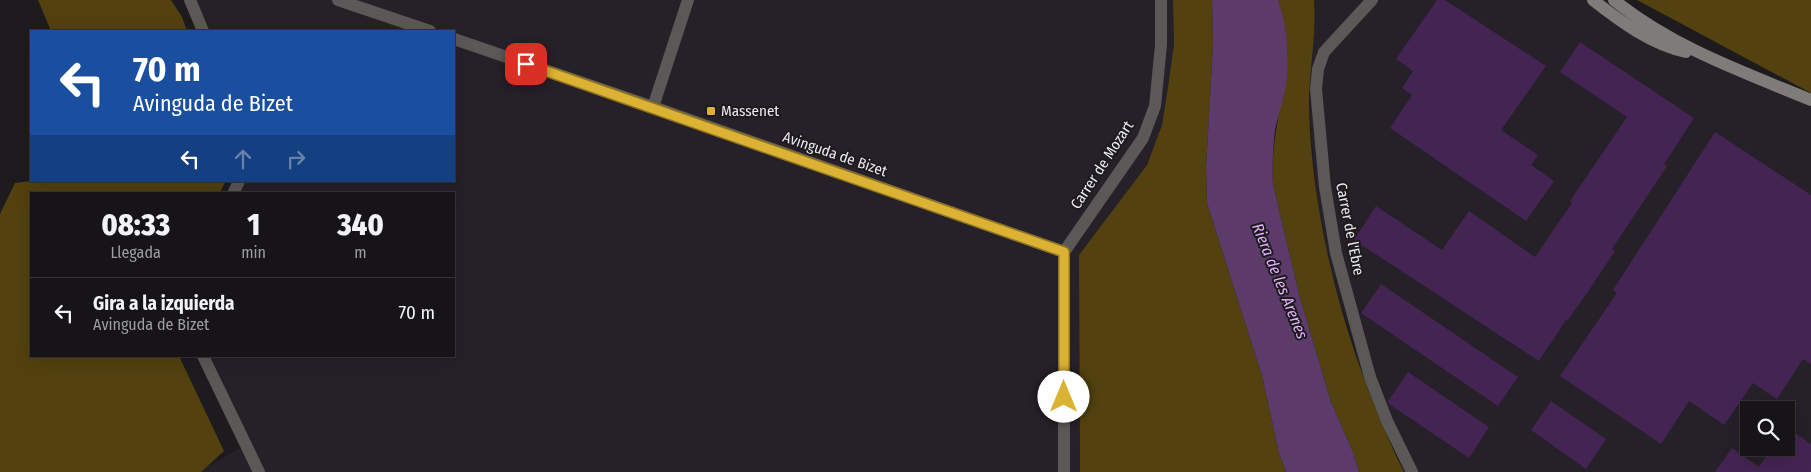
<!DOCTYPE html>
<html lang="es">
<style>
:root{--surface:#161416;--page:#232123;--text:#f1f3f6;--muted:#9e9ea1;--line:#353335}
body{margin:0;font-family:"Fira Sans Condensed",sans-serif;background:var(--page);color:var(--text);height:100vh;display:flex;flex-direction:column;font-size:19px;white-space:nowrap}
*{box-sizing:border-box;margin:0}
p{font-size:16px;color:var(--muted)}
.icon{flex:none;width:28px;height:28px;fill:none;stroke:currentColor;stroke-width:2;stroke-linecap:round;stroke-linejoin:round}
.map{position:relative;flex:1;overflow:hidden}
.panel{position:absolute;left:30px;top:192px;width:425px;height:165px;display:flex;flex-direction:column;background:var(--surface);border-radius:0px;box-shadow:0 5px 20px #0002,0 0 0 1px var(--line)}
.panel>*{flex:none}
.hud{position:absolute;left:30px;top:30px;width:425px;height:152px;border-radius:0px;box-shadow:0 5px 20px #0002,0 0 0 1px var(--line);background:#1a4fa0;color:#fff;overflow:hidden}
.buttons{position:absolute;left:1740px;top:401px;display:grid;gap:10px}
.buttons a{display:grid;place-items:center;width:55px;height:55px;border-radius:0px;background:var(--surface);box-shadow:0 5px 20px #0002,0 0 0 1px var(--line);font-size:25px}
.pin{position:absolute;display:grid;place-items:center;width:42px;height:42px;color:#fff;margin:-21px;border-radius:10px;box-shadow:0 2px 8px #0006}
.me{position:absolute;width:55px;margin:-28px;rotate:0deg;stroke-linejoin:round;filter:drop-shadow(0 0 4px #0008)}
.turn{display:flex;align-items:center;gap:18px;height:105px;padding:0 20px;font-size:22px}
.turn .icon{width:65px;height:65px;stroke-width:2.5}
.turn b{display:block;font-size:35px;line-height:42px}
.lanes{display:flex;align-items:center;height:48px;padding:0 20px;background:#0003;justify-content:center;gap:25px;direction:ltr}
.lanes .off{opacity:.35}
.eta{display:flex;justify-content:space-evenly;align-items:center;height:85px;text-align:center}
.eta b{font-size:30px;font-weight:800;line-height:35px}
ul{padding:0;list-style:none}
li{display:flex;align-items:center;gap:15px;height:70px;padding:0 20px;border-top:1px solid var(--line)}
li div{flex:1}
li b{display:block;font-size:19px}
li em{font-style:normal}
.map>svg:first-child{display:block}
</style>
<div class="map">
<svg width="1811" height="472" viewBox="0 0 1811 472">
<rect width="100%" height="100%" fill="#1d1b1e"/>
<path fill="#262029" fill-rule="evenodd" d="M190,0H1173L1174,44L1168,87L1162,125L1147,165L1079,255L1080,472H198L244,446L203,356H454V194H233L239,181H454V31H203Z
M1314,0H1614L1658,30L1811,96V472H1404L1367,388L1329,264L1318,209L1309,110L1310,63L1315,21ZM1749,410H1786V448H1749Z"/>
<path fill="#53420f" d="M38,0H171L182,17L187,31H51Z
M1173,0H1212L1213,44L1206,168L1207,203L1262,376L1279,453L1286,472H1080L1079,255L1147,165L1162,125L1168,87L1174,44Z
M1278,0H1314C1317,37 1308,73 1309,110C1313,234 1350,361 1404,472H1359L1353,452L1331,402L1299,294L1273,184C1270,142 1283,103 1287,61C1289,45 1283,16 1278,0Z
M1637,0H1811V93Z
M31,181H226L219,194H31V356H179L224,451L201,472H0V214L15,183Z"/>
<path fill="#5c3b6b" d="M1212,0H1278C1287,25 1290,58 1286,84C1284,100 1278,115 1275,130C1273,148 1272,166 1273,184L1299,294L1331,402L1353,452L1359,472H1286L1279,453L1262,376L1207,203L1206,168L1213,44Z"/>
<path fill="#442453" d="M1437,0H1445L1546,66L1501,130L1538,155L1531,165L1554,181L1526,221L1390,128L1412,95L1402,88L1413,71L1396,59Z
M1580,42L1694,118L1664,164L1667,166L1612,249L1615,251L1587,293L1567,321L1566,320L1539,361L1354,240L1376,206L1442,250L1469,211L1535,257L1572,203L1570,201L1627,117L1560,72Z
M1715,132L1811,195V364L1803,359L1777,399L1753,383L1724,425L1689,401L1661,444L1560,376L1617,293L1613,290Z
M1381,284L1518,377L1498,406L1361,313Z
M1408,372L1489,427L1469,458L1389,404L1388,401Z
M1551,401L1606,439L1586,469L1531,430Z
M1786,427L1811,444V472H1715L1732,448L1759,467L1772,448H1786Z"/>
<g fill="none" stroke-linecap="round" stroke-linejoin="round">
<path stroke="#5a5957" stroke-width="12" d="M190,0L203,31
M338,0L430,31
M1372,0L1324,52L1318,69L1316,89L1325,187L1336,253L1370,377L1387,421L1412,472
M454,39L653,107L1064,252
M653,107L688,0
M233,194L239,181
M1064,252L1143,138L1155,106L1161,45V0
M203,356L259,472
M1064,472V252"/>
<path stroke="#7e7c79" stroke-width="12" d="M1593,0C1621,22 1651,44 1686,52
M1614,0C1672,47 1743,72 1811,100"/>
</g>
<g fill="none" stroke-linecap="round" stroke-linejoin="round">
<defs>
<path id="route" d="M526,64L1064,252V397"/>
</defs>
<use href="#route" stroke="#8e7421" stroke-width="12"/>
<use href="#route" stroke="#dbb233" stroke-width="9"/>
</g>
<rect fill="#dbb233" stroke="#1d1b1e" stroke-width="2" x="706" y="106" width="10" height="10" rx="2.5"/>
<g text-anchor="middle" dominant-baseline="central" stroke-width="4" stroke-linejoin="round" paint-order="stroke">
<g font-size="15" fill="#ebeaec" stroke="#1d1b1e" text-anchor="start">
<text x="721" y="111">Massenet</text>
</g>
<g font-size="15" fill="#ebeaec" stroke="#1d1b1e">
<text transform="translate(835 154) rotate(19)">Avinguda de Bizet</text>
<text transform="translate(1102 165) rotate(-57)">Carrer de Mozart</text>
<text transform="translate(1350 229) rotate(79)">Carrer de l'Ebre</text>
</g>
<g font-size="16" font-style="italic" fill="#e3b0fc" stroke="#1d1b1e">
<text transform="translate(1280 281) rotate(68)">Riera de les Arenes</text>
</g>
</g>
</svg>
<div class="buttons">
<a><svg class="icon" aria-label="search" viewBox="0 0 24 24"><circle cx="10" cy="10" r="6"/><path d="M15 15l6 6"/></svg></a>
</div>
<div class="pin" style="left:526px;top:64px;background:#d93025"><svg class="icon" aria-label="arrive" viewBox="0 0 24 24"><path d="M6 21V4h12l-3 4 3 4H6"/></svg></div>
<svg class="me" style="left:1064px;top:397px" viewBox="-20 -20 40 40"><circle r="19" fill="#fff"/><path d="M0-13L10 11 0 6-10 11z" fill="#dbb233"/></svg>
<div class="hud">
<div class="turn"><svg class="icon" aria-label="left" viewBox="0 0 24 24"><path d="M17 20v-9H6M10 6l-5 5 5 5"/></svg><div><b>70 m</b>Avinguda de Bizet</div></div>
<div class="lanes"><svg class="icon" aria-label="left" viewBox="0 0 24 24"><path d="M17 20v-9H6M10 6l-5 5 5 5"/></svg><svg class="icon off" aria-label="ahead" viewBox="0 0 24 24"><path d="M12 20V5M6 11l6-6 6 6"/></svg><svg class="icon off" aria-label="right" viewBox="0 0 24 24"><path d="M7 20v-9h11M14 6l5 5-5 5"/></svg></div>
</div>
<section class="panel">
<div class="eta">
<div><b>08:33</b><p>Llegada</p></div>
<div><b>1</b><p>min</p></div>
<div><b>340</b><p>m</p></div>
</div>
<ul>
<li><svg class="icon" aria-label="left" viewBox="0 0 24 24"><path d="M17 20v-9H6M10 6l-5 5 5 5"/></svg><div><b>Gira a la izquierda</b><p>Avinguda de Bizet</p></div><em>70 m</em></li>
</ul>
</section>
</div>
